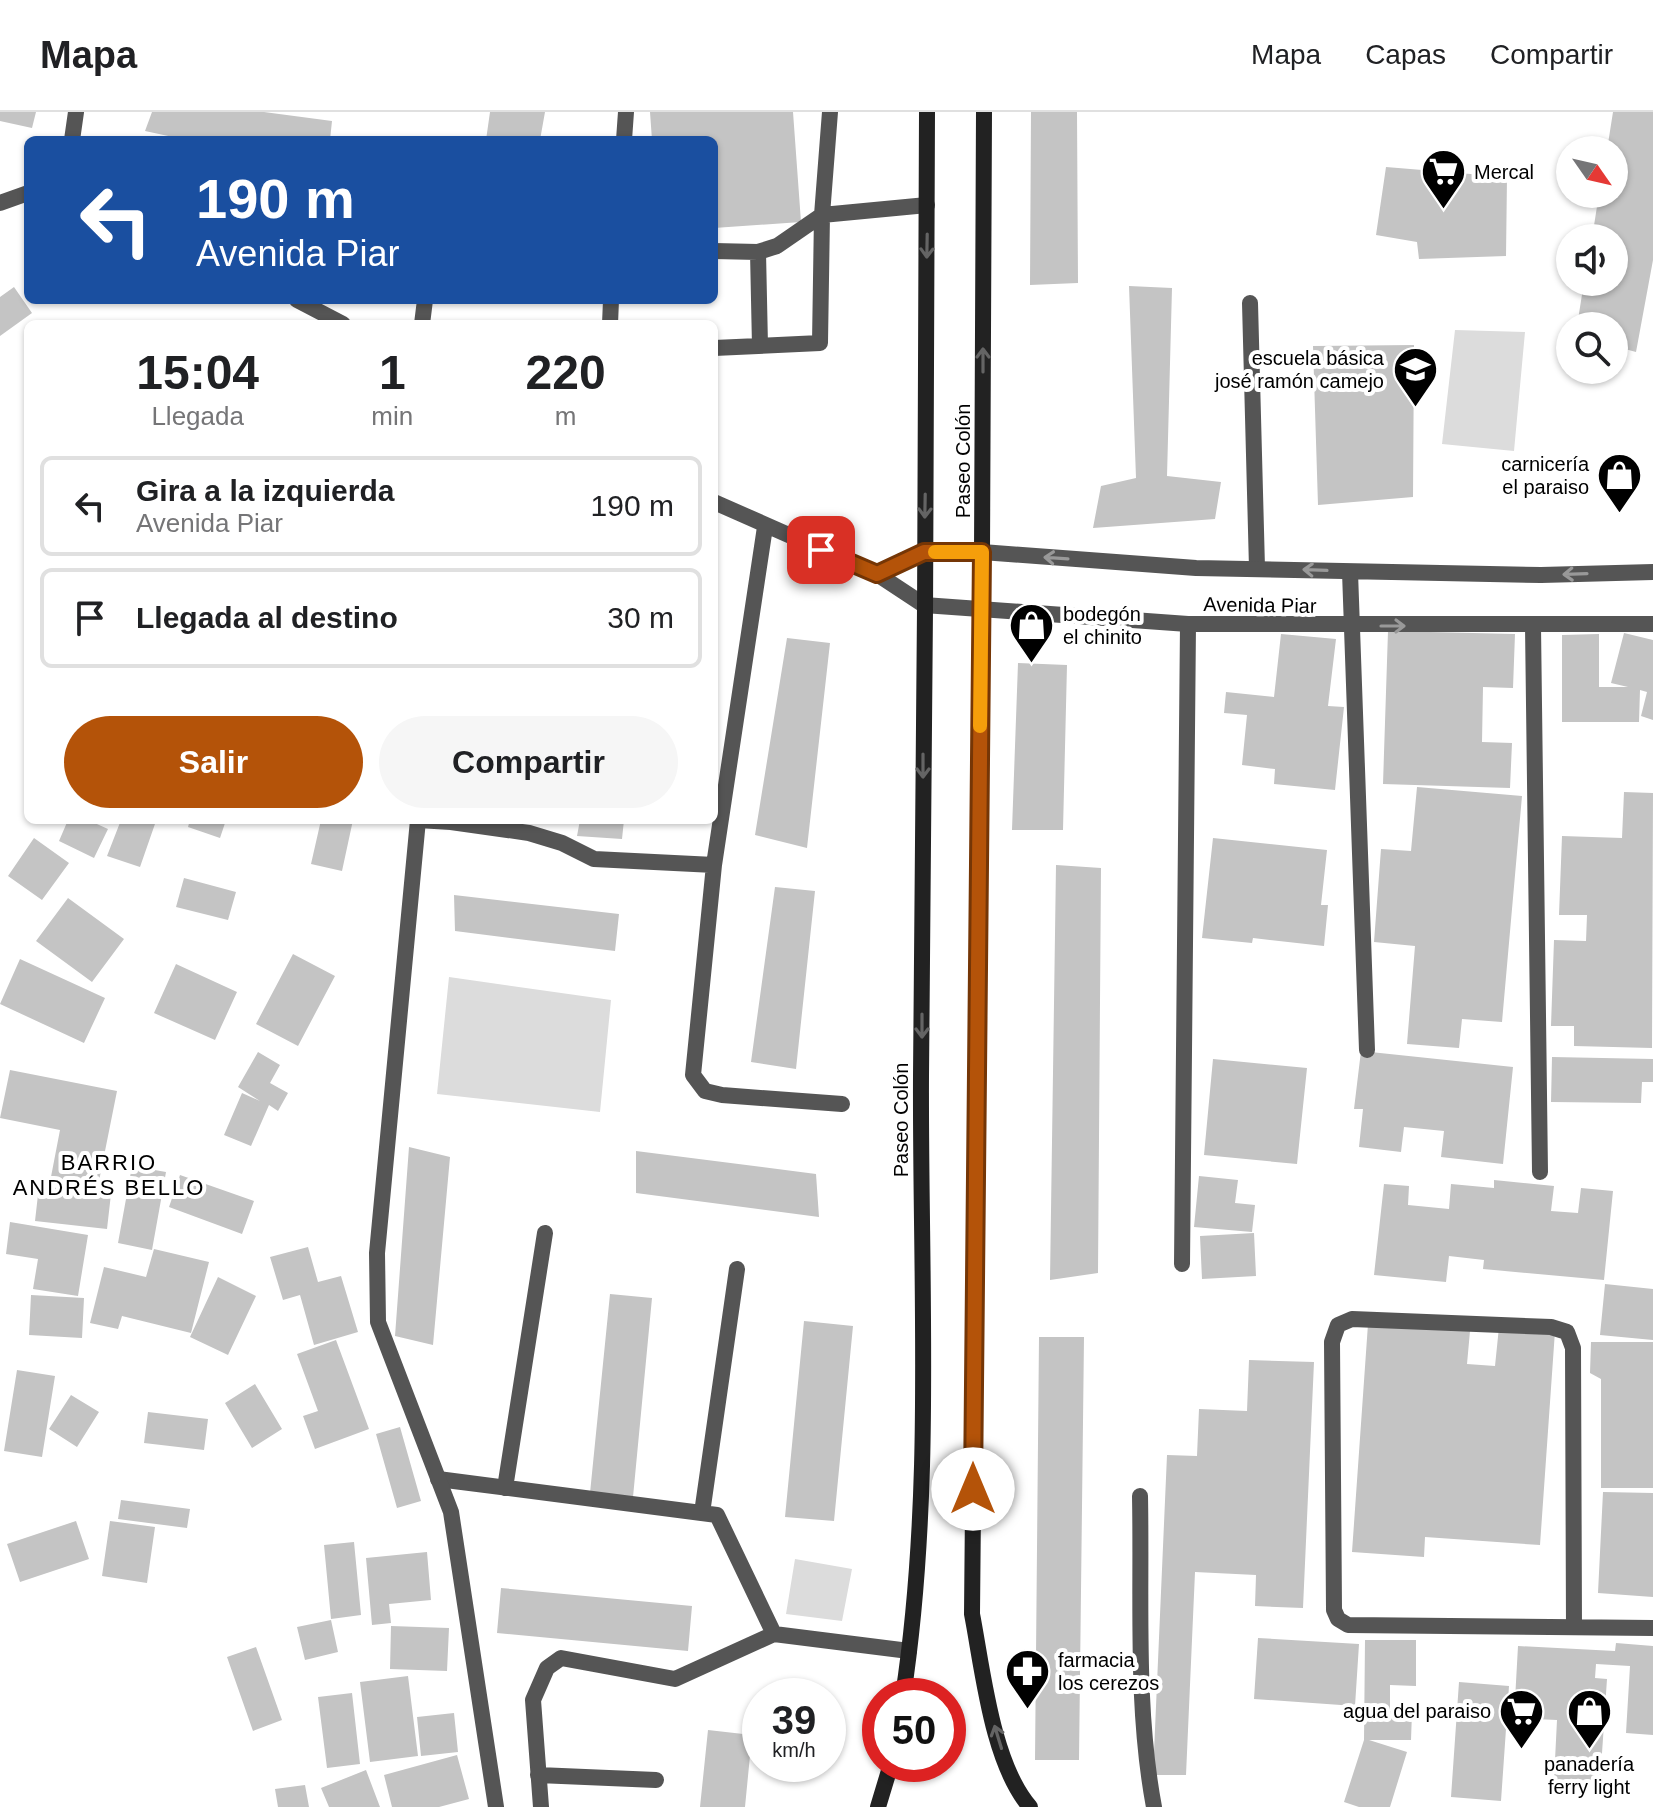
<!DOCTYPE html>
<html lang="es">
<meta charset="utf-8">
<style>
:root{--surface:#fff;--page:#f6f6f6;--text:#202124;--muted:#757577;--line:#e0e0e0;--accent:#b45309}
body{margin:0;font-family:Arial,sans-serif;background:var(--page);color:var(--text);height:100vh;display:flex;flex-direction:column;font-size:30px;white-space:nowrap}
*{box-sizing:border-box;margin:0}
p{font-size:26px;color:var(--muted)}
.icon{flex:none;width:44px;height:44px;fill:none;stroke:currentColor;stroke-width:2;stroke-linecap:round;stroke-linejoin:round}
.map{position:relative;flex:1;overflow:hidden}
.panel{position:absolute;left:24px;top:208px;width:694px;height:504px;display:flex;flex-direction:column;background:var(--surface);border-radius:12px;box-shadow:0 2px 6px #0004}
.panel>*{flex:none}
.guide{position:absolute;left:24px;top:24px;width:694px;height:168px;border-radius:12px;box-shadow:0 2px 6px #0004;background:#1a4fa0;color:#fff;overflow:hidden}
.needle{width:52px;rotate:124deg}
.buttons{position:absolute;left:1556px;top:24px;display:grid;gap:16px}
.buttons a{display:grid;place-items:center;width:72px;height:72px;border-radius:50%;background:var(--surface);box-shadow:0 2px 6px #0004;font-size:40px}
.speed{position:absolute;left:742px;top:1566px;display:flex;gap:16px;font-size:40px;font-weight:700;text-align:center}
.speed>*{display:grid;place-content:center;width:104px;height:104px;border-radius:50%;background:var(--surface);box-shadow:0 2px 6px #0004;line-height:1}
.speed small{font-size:20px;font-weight:400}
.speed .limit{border:12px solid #d22;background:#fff;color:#111}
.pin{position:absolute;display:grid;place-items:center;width:68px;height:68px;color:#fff;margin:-34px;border-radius:16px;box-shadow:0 4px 12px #0006}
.me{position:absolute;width:88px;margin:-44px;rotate:0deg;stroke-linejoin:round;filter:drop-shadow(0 0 6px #0008)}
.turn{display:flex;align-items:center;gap:28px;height:168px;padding:0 40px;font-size:36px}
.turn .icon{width:104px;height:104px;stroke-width:2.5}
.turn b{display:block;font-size:56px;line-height:68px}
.eta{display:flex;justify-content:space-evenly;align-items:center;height:136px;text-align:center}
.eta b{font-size:48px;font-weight:600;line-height:56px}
.cta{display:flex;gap:16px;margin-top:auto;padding:16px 40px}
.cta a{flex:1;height:92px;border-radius:48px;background:var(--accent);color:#fff;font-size:32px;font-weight:600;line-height:92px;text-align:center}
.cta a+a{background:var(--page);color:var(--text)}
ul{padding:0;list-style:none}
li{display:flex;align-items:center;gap:24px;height:100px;margin:0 16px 12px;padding:0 24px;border:4px solid var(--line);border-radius:12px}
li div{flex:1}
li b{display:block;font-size:30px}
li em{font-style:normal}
header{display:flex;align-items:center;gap:48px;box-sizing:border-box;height:112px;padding:0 40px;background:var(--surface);border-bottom:2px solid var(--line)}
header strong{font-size:38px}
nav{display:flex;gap:44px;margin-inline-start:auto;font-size:28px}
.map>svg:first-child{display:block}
</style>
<header>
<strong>Mapa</strong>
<nav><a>Mapa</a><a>Capas</a><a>Compartir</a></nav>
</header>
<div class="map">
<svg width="1653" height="1695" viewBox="0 0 1653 1695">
<rect width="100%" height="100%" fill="#fff"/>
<path fill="#dcdcdc" d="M1455,218L1525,220L1514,339L1442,332Z
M449,865L611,888L600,1000L437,982Z
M795,1447L852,1457L842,1509L786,1502Z"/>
<path fill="#c4c4c4" d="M0,0H36L32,16L0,9Z
M152,0H264L332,9L330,28H187L145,19Z
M490,0H545L540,28H486Z
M650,0H793L801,110L714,116V28H652Z
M1031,0H1077L1078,171L1030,173Z
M1613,0H1653V148L1636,240L1614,234V214H1577L1584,170H1614V126H1592L1599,82H1614V38H1607Z
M1386,55L1507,65L1506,144L1419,147L1417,130L1376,123Z
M1129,174L1172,176L1167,364L1221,370L1215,407L1093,416L1101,374L1136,366Z
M14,175L32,201L0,224V185Z
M1414,233L1413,385L1318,393L1313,234Z
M1388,519L1515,522L1513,576L1483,575L1482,630L1512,631L1510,676L1383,672Z
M1624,521L1653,528V608L1641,604L1647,580L1640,578L1639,610H1562V523L1599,522V575H1628L1611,571Z
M1281,522L1336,527L1328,594L1344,595L1335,678L1274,672L1275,657L1242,653L1247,603L1224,601L1226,580L1274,585Z
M787,526L830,531L807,736L755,723Z
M1018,551L1067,553L1063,718H1012Z
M1417,675L1522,684L1502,910L1462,907L1459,936L1407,932L1415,834L1374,830L1381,737L1411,739Z
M1624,680L1653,681L1652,936L1574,934V914H1551L1554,828L1586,829L1587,803H1559L1562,724L1622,726Z
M68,708H88L108,717L94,746L59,729Z
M121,708L156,709L140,755L107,744Z
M190,708H226L220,726L188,715Z
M321,708H353L342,759L311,752Z
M580,708H624L622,727L577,724Z
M34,726L69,751L42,788L8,764Z
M1213,726L1327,738L1321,793H1328L1324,834L1253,826L1252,831L1202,826Z
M1056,753L1101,756L1098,1161L1050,1168Z
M184,766L236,780L228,808L176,795Z
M775,775L815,779L796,957L751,950Z
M454,783L619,802L615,839L455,819Z
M68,786L124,827L92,870L36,829Z
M293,842L335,864L298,934L256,912Z
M20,847L105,886L84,931L0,892Z
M176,852L237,880L215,928L154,901Z
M1361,939L1513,955L1503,1052L1441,1045L1444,1019L1404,1015L1401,1040L1359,1035L1363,997H1354Z
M258,940L280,953L270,971L288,981L278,999L269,993L251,1034L224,1023L242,981L260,989L238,975Z
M1552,945L1653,947V970H1642L1641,991L1551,990Z
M1213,947L1307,956L1297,1052L1204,1043Z
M10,958L117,979L97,1079L50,1070L60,1018L0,1006Z
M409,1035L450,1045L433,1233L395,1224Z
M636,1039L816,1062L819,1105L636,1081Z
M132,1054L166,1060L152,1138L118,1131Z
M180,1063L254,1089L242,1122L169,1095Z
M1199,1064L1238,1068L1235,1091L1255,1093L1252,1120L1194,1115Z
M1494,1068L1554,1074L1551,1099L1578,1101L1581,1076L1613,1079L1604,1168L1483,1157L1484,1148L1449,1144L1446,1170L1374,1163L1384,1072L1409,1074L1408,1093L1449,1097L1451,1072L1494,1076Z
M39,1074L111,1082L107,1117L35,1109Z
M10,1110L88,1123L78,1184L33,1177L38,1147L6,1142Z
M1254,1121L1256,1164L1202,1167L1200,1124Z
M308,1135L318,1170L341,1164L358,1220L314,1233L300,1183L283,1188L270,1145Z
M154,1137L209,1150L191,1221L122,1204L118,1217L90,1211L104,1155L146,1165Z
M218,1165L256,1184L228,1243L190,1225Z
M1605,1172L1653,1177V1228L1600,1223Z
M610,1182L652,1186L633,1385L590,1381Z
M31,1183L84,1186L82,1226L29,1223Z
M804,1209L853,1214L834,1409L785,1405Z
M1368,1212L1470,1219L1467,1252L1495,1254L1499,1215L1555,1219L1540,1433L1425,1425L1424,1445L1352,1440Z
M1039,1225H1084L1079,1648H1035Z
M336,1228L369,1317L315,1337L303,1304L318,1299L297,1242Z
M1591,1230H1653V1376H1601V1267L1590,1261Z
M1249,1248L1314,1250L1303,1496L1255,1494L1256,1463L1195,1460L1186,1663H1153L1167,1343L1197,1344L1199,1297L1247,1299Z
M17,1258L55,1264L42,1345L4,1339Z
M255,1272L282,1317L252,1336L225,1291Z
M71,1283L99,1300L77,1335L49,1317Z
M148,1300L208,1307L204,1338L144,1331Z
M400,1315L421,1389L397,1396L376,1322Z
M1603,1380L1653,1381V1485L1598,1481Z
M121,1388L190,1397L187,1416L118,1407Z
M76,1409L89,1447L20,1470L7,1432Z
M110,1409L155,1415L147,1471L102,1464Z
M354,1430L361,1503L331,1507L324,1433Z
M427,1440L431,1488L389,1492L391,1511L372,1513L366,1446Z
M501,1476L692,1494L688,1539L497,1521Z
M331,1508L338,1540L305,1548L297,1515Z
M391,1514L449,1516L447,1559L390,1557Z
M1258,1526L1359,1532L1355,1594L1254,1587Z
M1365,1528H1416V1574L1390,1573V1599L1412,1600L1411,1628H1369L1407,1640L1390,1695H1359L1344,1690L1364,1628Z
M1616,1531L1653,1534V1623L1626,1621L1630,1554L1596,1552L1595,1566L1607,1567L1600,1671L1554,1668L1557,1608L1514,1606L1518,1534L1615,1539Z
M256,1535L282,1608L253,1619L227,1545Z
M408,1564L418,1644L370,1650L360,1570Z
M1459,1570L1509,1574L1501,1689L1451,1685Z
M352,1581L360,1652L327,1656L318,1585Z
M454,1601L458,1640L421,1644L417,1605Z
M708,1618L752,1623L745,1695H700Z
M457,1643L469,1687L439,1695H392L384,1663Z
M366,1658L380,1695H329L321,1676Z
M305,1673L309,1695H278L275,1677Z"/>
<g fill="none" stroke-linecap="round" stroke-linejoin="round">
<path stroke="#555" stroke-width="16" d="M624,28L626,0
M714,139L758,140L777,134L822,103L927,93
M758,140L760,234
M1250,191L1257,456
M610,212L611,188
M714,236L820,231L822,103L830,0
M438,1367L717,1403L774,1522
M505,1376L545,1121
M702,1401L737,1157
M538,1663L656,1668
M541,1695L533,1588L547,1556L561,1546L675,1567L774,1522L909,1539"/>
<path stroke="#555" stroke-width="16" d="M72,28L76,0
M0,91L28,81
M297,188L343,212
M422,212L425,188
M714,390L877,462L924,493L1188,512H1653
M765,415L714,753L693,963L705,979L722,983L842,992
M1350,460L1367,938
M877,462L924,440H982L1196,456L1541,463L1653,460
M1533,514L1540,1060
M418,708L377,1141L378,1210L451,1400L496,1695
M418,708L451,710L529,721L562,731L594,747L714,753
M1182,1152L1188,512
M1140,1384C1142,1487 1135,1594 1154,1695
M1574,1515L1573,1236L1567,1220L1551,1215L1352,1207L1338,1213L1332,1230L1334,1498L1338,1507L1348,1513L1653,1516"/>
<path stroke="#222" stroke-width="16" d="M984,0L982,440L972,1502C983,1559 992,1651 1030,1695
M903,1584C934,1380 920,1170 921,964C923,643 928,321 927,0
M878,1695L891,1652"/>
</g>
<defs><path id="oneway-shaft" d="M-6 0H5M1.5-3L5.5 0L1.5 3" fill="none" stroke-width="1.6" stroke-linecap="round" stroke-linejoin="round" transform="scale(2)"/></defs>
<g stroke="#646464">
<use href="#oneway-shaft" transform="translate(927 134) rotate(91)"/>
<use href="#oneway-shaft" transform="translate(983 248) rotate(-90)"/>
<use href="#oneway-shaft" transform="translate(925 394) rotate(91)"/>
<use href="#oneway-shaft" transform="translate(923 654) rotate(90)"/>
<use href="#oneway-shaft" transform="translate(922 914) rotate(90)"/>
<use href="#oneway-shaft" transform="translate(998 1625) rotate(-107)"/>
</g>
<g stroke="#999">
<use href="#oneway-shaft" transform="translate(1056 446) rotate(-176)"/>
<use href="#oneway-shaft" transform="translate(1315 458) rotate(-178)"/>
<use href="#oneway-shaft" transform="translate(1575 462) rotate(178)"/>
<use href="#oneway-shaft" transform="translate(1393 514)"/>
</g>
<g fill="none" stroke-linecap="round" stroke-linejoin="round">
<defs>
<path id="route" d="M821,438L877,462L924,440H982L973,1377"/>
</defs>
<use href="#route" stroke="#753606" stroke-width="20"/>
<use href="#route" stroke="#b45309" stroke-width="14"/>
<path stroke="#f59e0b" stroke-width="14" d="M935,440H982L980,614"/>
</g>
<defs>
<symbol id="supermarket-pin" viewBox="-11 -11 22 30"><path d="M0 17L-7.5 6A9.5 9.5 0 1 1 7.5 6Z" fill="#000" stroke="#fff"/><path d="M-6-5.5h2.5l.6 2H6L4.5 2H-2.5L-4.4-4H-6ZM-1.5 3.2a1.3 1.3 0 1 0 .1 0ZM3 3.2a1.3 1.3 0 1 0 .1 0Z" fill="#fff"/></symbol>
<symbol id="school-pin" viewBox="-11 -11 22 30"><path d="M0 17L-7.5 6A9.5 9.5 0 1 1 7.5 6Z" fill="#000" stroke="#fff"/><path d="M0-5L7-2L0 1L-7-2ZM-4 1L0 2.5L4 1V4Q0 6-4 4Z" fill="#fff"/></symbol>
<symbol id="shop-pin" viewBox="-11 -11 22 30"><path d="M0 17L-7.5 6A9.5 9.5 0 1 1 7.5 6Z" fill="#000" stroke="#fff"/><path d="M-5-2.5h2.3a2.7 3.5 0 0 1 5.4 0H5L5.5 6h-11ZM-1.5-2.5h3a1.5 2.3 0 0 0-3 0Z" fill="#fff"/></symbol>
<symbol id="pharmacy-pin" viewBox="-11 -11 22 30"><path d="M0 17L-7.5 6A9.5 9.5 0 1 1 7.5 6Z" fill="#000" stroke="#fff"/><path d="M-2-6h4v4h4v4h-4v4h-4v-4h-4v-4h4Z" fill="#fff"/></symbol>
</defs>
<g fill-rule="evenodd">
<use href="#supermarket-pin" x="1418" y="34" width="51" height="69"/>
<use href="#school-pin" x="1390" y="232" width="51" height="69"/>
<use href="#shop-pin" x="1594" y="338" width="51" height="69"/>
<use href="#shop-pin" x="1006" y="488" width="51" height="69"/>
<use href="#pharmacy-pin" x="1002" y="1534" width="51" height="69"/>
<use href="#supermarket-pin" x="1496" y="1574" width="51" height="69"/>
<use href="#shop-pin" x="1564" y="1574" width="51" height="69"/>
</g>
<g text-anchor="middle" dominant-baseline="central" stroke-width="8" stroke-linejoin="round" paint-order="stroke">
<g font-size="20" fill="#000" stroke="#fff" text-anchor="start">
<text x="1474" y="60">Mercal</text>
<text x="1384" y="246" text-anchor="end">escuela básica<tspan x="1384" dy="23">josé ramón camejo</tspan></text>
<text x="1589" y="352" text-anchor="end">carnicería<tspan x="1589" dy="23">el paraiso</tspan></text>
<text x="1063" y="502">bodegón<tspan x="1063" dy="23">el chinito</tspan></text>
<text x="1058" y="1548">farmacia<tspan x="1058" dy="23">los cerezos</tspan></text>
<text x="1491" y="1599" text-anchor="end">agua del paraiso</text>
<text x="1589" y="1652" text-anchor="middle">panadería<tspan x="1589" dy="23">ferry light</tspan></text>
</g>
<g font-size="20" fill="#000" stroke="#fff">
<text transform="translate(963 349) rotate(-90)">Paseo Colón</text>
<text transform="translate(1260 493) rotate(1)">Avenida Piar</text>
<text transform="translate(901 1008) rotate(-90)">Paseo Colón</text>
</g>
<g font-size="22" letter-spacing="2" fill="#000" stroke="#fff">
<text x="109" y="1050">BARRIO<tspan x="109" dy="25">ANDRÉS BELLO</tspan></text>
</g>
</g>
</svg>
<div class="buttons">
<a><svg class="needle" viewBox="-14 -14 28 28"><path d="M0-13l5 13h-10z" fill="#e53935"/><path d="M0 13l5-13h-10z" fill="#757577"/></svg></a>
<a><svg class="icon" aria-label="sound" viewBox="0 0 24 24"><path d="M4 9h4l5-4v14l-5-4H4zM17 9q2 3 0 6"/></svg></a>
<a><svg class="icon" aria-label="search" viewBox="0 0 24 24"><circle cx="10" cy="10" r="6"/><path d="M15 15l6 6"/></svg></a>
</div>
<div class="speed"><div>39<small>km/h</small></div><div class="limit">50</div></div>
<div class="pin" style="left:821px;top:438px;background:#d93025"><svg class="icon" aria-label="arrive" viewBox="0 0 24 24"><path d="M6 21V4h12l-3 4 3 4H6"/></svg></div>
<svg class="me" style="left:973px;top:1377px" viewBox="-20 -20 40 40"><circle r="19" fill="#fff"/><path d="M0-13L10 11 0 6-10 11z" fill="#b45309"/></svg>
<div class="guide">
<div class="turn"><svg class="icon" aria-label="left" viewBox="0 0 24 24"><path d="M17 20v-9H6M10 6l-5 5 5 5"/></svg><div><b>190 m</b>Avenida Piar</div></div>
</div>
<section class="panel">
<div class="eta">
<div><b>15:04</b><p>Llegada</p></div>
<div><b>1</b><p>min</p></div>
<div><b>220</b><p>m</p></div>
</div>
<ul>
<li><svg class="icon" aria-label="left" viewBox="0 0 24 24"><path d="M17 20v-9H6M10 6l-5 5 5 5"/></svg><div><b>Gira a la izquierda</b><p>Avenida Piar</p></div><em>190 m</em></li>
<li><svg class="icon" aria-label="arrive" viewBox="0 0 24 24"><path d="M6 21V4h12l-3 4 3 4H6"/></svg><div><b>Llegada al destino</b></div><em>30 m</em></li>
</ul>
<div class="cta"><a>Salir</a><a>Compartir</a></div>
</section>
</div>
